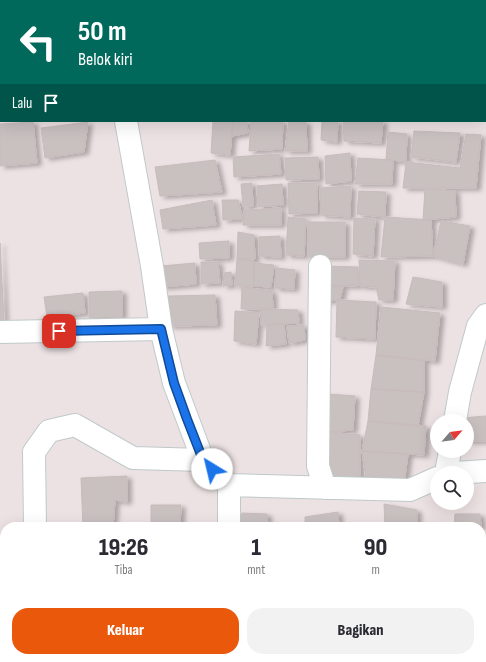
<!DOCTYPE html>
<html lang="id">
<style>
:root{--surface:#fff;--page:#f2f2f3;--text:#2b2b33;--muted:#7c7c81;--accent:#ea580c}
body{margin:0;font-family:"Sofia Sans Condensed",sans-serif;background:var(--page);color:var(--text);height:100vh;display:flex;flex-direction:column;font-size:15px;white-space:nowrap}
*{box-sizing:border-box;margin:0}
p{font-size:13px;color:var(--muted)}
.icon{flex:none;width:22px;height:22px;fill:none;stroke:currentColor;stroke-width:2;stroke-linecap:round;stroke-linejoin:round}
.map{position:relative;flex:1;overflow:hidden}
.drawer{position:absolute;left:0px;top:522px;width:486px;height:140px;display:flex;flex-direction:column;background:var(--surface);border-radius:16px 16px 0 0;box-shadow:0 4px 16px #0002}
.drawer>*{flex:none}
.guide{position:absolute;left:0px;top:0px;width:486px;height:122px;box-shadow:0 4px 16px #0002;background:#00695c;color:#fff;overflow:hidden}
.needle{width:26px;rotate:62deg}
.buttons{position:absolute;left:430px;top:414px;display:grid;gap:8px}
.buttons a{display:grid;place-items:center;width:44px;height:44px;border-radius:50%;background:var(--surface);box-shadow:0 4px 16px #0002;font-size:20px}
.pin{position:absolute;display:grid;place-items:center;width:34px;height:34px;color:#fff;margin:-17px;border-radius:8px;box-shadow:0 2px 6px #0006}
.me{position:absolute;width:44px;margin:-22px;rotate:324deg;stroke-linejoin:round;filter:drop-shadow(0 0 3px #0008)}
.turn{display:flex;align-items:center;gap:14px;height:84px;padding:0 12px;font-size:18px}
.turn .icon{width:52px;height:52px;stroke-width:2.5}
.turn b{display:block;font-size:28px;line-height:34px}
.then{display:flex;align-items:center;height:38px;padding:0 12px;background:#0003;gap:8px;font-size:15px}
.eta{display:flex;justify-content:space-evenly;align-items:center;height:68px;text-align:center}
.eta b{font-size:24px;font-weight:800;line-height:28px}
.primary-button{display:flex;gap:8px;margin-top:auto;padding:8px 12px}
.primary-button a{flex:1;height:46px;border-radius:16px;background:var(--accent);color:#fff;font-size:16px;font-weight:800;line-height:46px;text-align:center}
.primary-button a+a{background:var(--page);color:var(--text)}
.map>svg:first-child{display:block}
</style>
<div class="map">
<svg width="486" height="662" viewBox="0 0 486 662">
<defs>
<filter id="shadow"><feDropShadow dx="4.5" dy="2.5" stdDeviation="2" flood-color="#0004"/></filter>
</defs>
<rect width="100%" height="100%" fill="#ede2e3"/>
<path fill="#c9c0c0" stroke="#c8bbbc" filter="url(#shadow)" d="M106,0H138L139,1H106Z
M217,0H243V1H217Z
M341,0H365V1H342Z
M404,0H423V1H404Z
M486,0V55H485V1H471Z
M0,42H1L0,74Z
M213,121H233L230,155L211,153Z
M233,121H247L248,133L232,136Z
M251,121H283L282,149L249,151Z
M289,121L306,122L307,151H285Z
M322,121H338L337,142L321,140Z
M343,121H383L381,143L344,141Z
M33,122L37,163L0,166V124Z
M88,122L84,152L45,158L41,128Z
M414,131L460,133L456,162L411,157Z
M388,132L407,134L406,162L386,159Z
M466,134L481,135L476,188H403L406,162L460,168Z
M350,153L351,181L326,184L325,156Z
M279,154L281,174L234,177L233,157Z
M318,157L319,179L286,180L285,158Z
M358,158L393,160L392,184H355Z
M215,160L222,192L160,196L155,167Z
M252,183L253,206H243L241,184Z
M288,183H317V213L289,214Z
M282,184L283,205L258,207L257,186Z
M351,186L350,217L321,215L320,188Z
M425,189L455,191L456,217L423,220Z
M359,191L386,192L385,217L357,214Z
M212,200L216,225L163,229L160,210Z
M222,200H238L243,219L223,220Z
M281,208V225H243L244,210Z
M288,217L306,219L304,256L286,255Z
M385,217L431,220L433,256L381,257Z
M354,218L375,219L373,256L353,254Z
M441,221L470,226L463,264L433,256Z
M308,222H345V257H308Z
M238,232L254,235L255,259H237Z
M280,236L281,257L259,256V237Z
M229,241V258L200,259L199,243Z
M0,243L4,321H0Z
M237,259L254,261V286H235Z
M359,260L395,261L393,300H379L376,287L360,286Z
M201,262H218L220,283L201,284Z
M195,263L196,284L162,287L161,266Z
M254,263L274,265L271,287L254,286Z
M325,266L358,267V286L324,285Z
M276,268L295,270L294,289L275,288Z
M231,272L232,285L223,286L224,273Z
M413,277L442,282V307L406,304Z
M323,286L343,287L340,299L322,302Z
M242,287L272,291L273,308L262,309H241Z
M122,291V317L89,318V292Z
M83,293L85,313L47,317L44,297Z
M215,295L217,325L169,326L168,296Z
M337,300L376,302L375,339L336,337Z
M381,307L440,313L435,361L376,355Z
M262,309L298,310L299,323L261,325Z
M235,311L259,313L256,344L234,341Z
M284,324L286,344L266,346L267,325Z
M304,325L305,340L289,343L287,326Z
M376,355L424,361V392L371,389Z
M371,389L424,392L418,426L368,421Z
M329,394L355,396L353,430L327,432Z
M486,416V441H467V421H462V418Z
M368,421L426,426L424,455L362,451Z
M327,432L360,435V479L323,478Z
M362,451L408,454L404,484L366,479Z
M127,476V502L115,500L113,527H83L81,478Z
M384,504L417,510V527H385Z
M151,505H181L180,527H151Z
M338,512L339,527H305V517Z
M242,513L267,514L268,527H239Z
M455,514H480L481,527H454Z
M481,533L482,556L481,555Z
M5,562V591H0V563Z
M0,642H5V657H8L7,662H0Z
M13,657H36L35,662H13Z
M72,657H95L94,662H72Z
M101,657H116V662H100Z
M120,657H135V662H119Z
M140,657H173V662H140Z
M180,657H197V662H180Z
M202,657H214V662H201Z
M225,657L250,660V662H225Z
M279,657L293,658L292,662H278Z
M345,657H370V662H345Z
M379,657L416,660V662H379Z
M418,657H437V662H418Z
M437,657H454V662H437Z"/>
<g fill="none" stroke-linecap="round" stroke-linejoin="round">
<defs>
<path id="minor" d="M100,0V1
M250,0V1
M126,121L152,266L161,329L174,383L203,460L229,485L410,490L437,478
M320,266L318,466L325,488
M0,332L161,329
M455,421L460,392L478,326L486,315
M446,473L450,451
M455,473L486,471
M229,485V527
M35,527L34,452L49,431L75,425L133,458L203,460
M325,662V657"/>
<path id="highway" d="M0,625H5
M481,625H486"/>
</defs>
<use href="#minor" stroke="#bfc9ca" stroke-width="24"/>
<use href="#highway" stroke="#c4c4c4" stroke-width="24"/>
<use href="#minor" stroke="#fff" stroke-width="22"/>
<use href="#highway" stroke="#ec6e8d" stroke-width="22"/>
</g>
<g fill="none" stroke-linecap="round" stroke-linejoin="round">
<defs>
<path id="route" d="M59,331L161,329L174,383L187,419L203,460L212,469"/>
</defs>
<use href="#route" stroke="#114b97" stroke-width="10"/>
<use href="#route" stroke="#1a73e8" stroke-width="7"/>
</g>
</svg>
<div class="buttons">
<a><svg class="needle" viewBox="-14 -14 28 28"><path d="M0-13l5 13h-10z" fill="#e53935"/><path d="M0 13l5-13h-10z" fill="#7c7c81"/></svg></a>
<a><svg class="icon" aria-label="search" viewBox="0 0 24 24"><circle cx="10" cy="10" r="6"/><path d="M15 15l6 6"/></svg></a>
</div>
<div class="pin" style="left:59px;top:331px;background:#d93025"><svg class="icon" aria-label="arrive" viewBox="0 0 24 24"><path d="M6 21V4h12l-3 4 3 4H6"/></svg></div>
<svg class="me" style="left:212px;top:469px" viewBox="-20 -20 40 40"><circle r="19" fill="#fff"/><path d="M0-13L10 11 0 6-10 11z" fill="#1a73e8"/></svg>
<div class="guide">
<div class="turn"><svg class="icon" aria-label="left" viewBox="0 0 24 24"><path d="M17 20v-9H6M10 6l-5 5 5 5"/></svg><div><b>50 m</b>Belok kiri</div></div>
<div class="then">Lalu<svg class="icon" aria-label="arrive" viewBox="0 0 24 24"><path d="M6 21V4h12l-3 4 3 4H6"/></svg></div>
</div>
<section class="drawer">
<div class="eta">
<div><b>19:26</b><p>Tiba</p></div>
<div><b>1</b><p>mnt</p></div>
<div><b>90</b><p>m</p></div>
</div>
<div class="primary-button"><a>Keluar</a><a>Bagikan</a></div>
</section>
</div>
